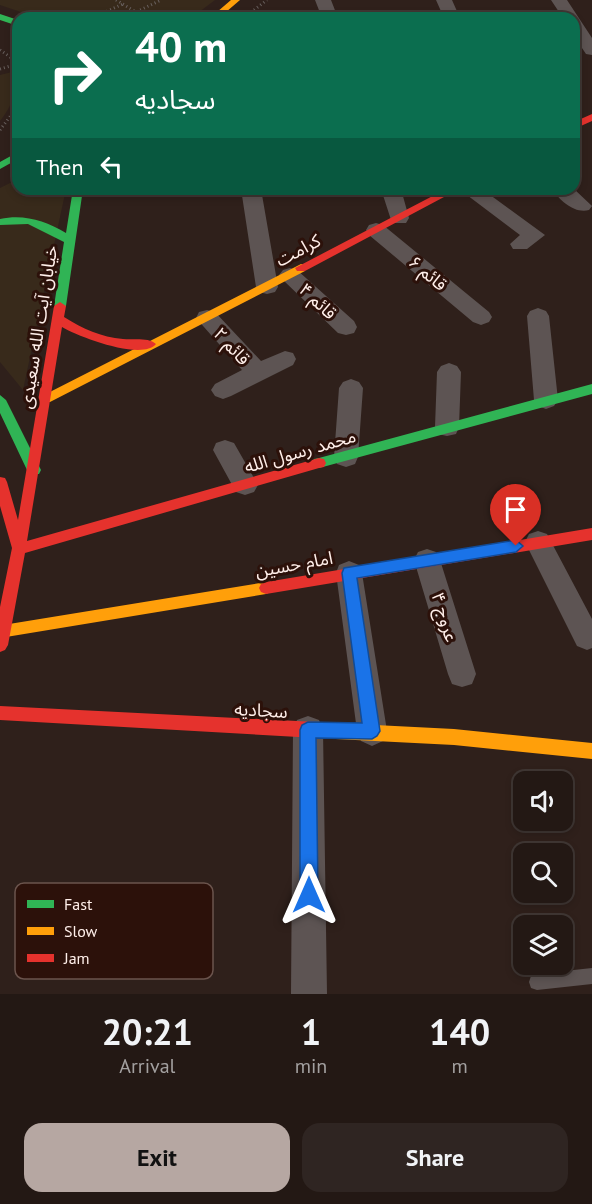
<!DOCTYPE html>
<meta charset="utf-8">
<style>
:root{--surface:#231814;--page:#2f2522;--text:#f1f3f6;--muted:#a3a0a0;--line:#403734;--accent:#b6a7a2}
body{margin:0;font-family:"PT Sans","Noto Sans Arabic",sans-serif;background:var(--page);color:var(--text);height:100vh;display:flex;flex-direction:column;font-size:22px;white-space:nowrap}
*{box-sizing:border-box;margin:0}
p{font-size:20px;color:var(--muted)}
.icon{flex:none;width:33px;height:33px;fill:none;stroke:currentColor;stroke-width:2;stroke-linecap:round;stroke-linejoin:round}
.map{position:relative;height:994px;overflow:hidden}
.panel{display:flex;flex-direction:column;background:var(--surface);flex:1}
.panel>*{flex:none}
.guide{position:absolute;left:12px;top:12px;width:568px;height:183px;border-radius:18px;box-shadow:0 3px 9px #0003,0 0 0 2px var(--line);background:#0b6e4f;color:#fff;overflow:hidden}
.buttons{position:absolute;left:513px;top:771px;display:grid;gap:12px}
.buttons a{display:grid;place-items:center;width:60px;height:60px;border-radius:12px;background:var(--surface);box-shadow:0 3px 9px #0003,0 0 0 2px var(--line);font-size:30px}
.pin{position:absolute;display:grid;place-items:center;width:51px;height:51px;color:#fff;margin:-62px -26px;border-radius:50% 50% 50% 0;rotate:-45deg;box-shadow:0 0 6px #0007}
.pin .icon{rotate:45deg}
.me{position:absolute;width:66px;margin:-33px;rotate:0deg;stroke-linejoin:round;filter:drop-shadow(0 0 4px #0008)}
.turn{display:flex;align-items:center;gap:21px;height:126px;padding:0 24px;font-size:27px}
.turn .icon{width:78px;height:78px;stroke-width:2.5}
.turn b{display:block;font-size:42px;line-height:51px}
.then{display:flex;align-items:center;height:57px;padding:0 24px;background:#0003;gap:12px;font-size:22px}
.eta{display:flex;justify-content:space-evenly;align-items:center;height:102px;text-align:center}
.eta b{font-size:36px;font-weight:700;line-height:42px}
.action{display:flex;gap:12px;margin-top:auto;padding:12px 24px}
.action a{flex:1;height:69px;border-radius:18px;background:var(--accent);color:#111;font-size:24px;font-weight:700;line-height:69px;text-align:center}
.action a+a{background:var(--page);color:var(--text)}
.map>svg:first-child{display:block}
</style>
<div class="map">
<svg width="592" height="994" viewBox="0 0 592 994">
<rect width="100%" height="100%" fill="#2f201b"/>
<path fill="#382a1b" d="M0,0H215L191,18H39L0,5Z
M12,72C20,89 11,107 0,121V75Z
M18,179V189H66L23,390L0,362V188Z"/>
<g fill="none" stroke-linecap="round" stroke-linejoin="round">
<path stroke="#69615f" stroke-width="3" stroke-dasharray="1 3" stroke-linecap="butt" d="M116,0L136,12L161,0
M254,10L267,0
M92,18L123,4
M0,50L13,59L18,70
M0,69L17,64
M0,130L18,106"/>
<path fill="#5d5453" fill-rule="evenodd" d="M592,968V984L537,990L531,988L529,982L531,976L537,974Z"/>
<path fill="#5d5453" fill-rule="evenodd" d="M315,0H331L338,18H322Z
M436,0H452L460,18H444Z
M551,0H567L592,38V55L586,54L574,36V18H563Z
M241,189H261L278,287L275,292L267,294L259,292L256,287Z
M381,189H401L409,218L406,223H392Z
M459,189H482L545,235L527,249H513L510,244L520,235Z
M552,189H574L592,206L589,210C575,214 560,201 552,189Z
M376,223L383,225L489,312L492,317L489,322L481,325L473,322L369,235L366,230L369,225Z
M290,268L297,270L354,321L357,327L354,333L346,335L338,333L283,280L279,275L283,270Z
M538,308L546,311L549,316L558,400L554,406L546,409L538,406L534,400L527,316L530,311Z
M207,310L215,312L261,361L285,351L293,353L296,359L293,365L231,396L223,399L215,396L211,390L215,384L242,370L196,318L199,312Z
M449,363L457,366L461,372L459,427L456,434L447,436L438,434L435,427L437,372L441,366Z
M351,379L359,382L363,388L358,457L355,464L346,467L337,464L334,457L339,388L343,382Z
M225,440L234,443L258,485L254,492L245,495L236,492L213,450L216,443Z
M538,531L547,534L592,619V648L587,650L577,646L525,542L529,534Z
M427,549L436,552L440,560L476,674L472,684L462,687L452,684L448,674L414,560L418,552Z
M349,561L359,565L362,573L387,731L383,741L372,746L361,741L357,731L336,573L339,565Z
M308,716L319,720L323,730L327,994H291L293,730L297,720Z"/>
<path fill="#30b455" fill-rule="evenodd" d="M0,14L18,20V26L0,20Z
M18,152V159L0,169V162Z
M73,189H83L66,306L60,310L54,306L64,242L28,224L0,225V219C25,214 45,221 66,233Z
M592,384V394L319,468L314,467L312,463L314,459L319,458Z
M0,395L6,400L41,470L39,474H29L27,470L0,413Z"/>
<path fill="#ff9f0a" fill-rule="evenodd" d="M231,0H240L219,18H210Z
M301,264L305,265V271L50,402H42L40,399L42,396Z
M266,582L271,584L273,588L271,592L266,594L0,638V626L3,625Z
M316,722L454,729L592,743V759L454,745L316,738L310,735L308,730L310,725Z"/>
<path fill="#e5322d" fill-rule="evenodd" d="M592,114V121L574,129V122Z
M446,189H459L305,271H297L295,268Z
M60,302L66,306L64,317C83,329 101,337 123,339C134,340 149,337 156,344C142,361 79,337 62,327L27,541L319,458L324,459L326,463L324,467L319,468L25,553L8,645L5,650L0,652V607L12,548L0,506V477L5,478L7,482L18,520L54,306Z
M592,528V540L266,594L261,592L259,588L261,584L266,582Z
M0,706L316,722L322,725L324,730L322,735L316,738L0,720Z"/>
</g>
<path fill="#1a73e8" stroke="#114b97" stroke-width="1.5" d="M516,540L523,546L516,552L357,578L380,731L377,736L372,739L316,738L318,895L315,901L309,903L303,901L300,895V730L302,725L308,722L362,723L342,573L344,568Z"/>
<g text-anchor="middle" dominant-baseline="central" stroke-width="6" stroke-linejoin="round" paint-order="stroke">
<g font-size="18" fill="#ffefea" stroke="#2c110a">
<text transform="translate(298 250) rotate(-28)">کرامت</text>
<text transform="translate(428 273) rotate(40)">قائم ۶</text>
<text transform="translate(318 301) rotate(43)">قائم ۴</text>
<text transform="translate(38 327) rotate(-81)">خیابان آیت الله سعیدی</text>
<text transform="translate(232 346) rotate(47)">قائم ۲</text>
<text transform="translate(300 451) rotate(-16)">محمد رسول الله</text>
<text transform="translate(294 564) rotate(-10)">امام حسین</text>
<text transform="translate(445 617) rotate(73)">عروج ۴</text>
<text transform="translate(261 710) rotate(3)">سجادیه</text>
</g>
</g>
<rect x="15" y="883" width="198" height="96" rx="9" fill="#2c110a" stroke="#6b544d" stroke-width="1.5"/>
<rect x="27" y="900" width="27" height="8" fill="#30b455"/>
<rect x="27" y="927" width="27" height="8" fill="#ff9f0a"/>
<rect x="27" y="954" width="27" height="8" fill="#e5322d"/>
<g font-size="16" fill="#ffefea">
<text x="64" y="910">Fast</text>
<text x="64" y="937">Slow</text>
<text x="64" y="964">Jam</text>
</g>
</svg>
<div class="buttons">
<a><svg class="icon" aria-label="sound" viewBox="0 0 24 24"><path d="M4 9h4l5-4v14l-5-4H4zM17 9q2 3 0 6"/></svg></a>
<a><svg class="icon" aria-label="search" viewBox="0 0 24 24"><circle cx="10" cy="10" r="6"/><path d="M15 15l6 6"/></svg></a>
<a><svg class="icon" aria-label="layers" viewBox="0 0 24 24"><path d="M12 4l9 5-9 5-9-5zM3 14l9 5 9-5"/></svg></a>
</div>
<div class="pin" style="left:516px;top:546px;background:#d93025"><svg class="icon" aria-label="arrive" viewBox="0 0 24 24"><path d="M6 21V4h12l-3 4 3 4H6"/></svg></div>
<svg class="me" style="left:309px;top:895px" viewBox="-20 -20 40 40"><path d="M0-17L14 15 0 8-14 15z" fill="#1a73e8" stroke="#fff" stroke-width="4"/></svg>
<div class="guide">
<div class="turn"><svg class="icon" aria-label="right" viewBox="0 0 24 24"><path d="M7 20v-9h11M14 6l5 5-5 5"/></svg><div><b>40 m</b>سجادیه</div></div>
<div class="then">Then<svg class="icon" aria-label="left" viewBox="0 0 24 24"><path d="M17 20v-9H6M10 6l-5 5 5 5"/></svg></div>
</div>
</div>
<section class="panel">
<div class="eta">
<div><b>20:21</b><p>Arrival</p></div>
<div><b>1</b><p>min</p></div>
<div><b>140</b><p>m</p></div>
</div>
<div class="action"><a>Exit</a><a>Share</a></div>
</section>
